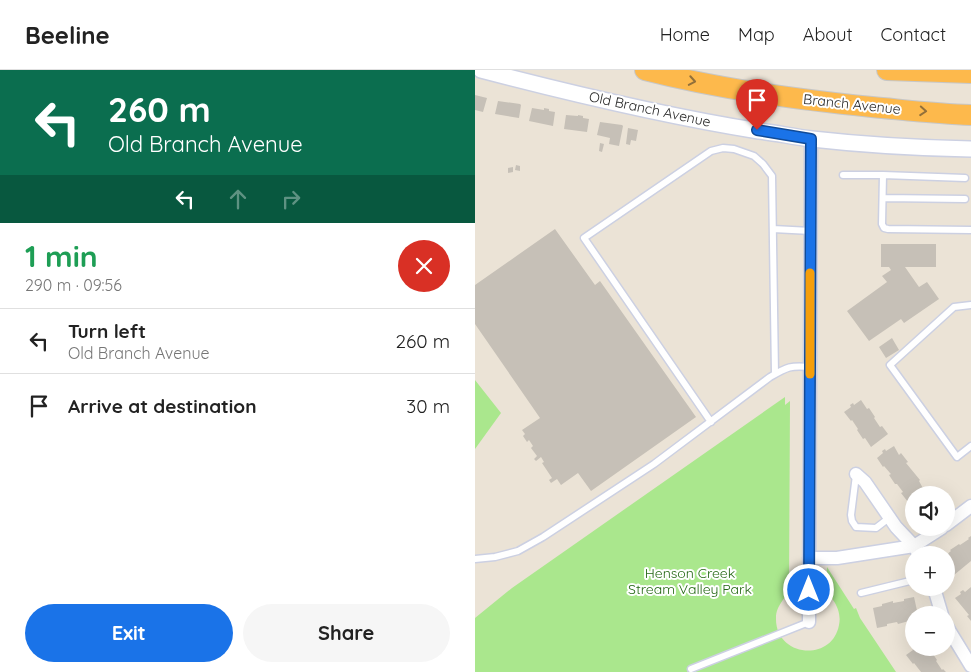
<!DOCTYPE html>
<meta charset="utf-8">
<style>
:root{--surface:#fff;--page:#f6f6f6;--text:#222;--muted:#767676;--line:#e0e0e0;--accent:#1a73e8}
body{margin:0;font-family:Quicksand,sans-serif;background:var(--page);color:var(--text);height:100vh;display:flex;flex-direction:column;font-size:19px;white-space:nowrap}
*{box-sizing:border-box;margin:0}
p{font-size:16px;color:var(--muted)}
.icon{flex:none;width:28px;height:28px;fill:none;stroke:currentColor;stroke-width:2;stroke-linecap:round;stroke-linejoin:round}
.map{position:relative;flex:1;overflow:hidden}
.drawer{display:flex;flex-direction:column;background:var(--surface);width:475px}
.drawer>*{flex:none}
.guide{background:#0b6e4f;color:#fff;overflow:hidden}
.buttons{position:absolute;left:430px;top:416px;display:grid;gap:10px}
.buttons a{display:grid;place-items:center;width:50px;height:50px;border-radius:50%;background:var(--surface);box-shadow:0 5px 20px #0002;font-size:25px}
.pin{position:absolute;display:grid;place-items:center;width:42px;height:42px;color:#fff;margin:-51px -21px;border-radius:50% 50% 50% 0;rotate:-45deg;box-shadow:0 0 5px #0007}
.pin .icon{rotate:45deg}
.me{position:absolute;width:55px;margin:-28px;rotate:0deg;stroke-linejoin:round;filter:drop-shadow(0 0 4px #0008)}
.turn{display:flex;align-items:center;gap:18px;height:105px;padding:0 25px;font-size:22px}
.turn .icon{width:65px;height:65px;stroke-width:2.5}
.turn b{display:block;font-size:35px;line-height:42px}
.lanes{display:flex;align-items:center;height:48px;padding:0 25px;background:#0003;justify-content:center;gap:25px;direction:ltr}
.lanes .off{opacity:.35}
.round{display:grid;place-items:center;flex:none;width:52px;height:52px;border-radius:26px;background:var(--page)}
.overview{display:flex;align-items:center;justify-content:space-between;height:85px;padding:0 25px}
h1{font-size:30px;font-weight:700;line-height:38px;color:#1e9e55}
.cta{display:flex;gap:10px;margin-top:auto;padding:10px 25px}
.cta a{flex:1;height:58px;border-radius:30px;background:var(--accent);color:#fff;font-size:20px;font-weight:700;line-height:58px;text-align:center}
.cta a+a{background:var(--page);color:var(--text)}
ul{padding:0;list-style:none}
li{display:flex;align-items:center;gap:15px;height:65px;padding:0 25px;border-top:1px solid var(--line)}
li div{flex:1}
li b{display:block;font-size:19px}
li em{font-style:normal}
header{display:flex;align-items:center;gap:30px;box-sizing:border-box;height:70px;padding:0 25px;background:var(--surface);border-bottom:1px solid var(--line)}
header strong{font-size:24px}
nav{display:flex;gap:28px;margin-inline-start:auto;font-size:18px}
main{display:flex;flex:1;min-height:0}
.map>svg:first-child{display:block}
</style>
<header>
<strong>Beeline</strong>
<nav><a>Home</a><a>Map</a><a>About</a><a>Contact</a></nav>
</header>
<main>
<section class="drawer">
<div class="guide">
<div class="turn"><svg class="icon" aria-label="left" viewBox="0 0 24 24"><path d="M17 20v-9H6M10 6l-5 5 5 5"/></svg><div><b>260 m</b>Old Branch Avenue</div></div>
<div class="lanes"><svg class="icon" aria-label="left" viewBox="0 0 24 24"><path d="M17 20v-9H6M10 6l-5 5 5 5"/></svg><svg class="icon off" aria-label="ahead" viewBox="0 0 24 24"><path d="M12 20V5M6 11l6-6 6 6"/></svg><svg class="icon off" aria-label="right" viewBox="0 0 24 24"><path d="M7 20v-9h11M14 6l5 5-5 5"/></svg></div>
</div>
<div class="overview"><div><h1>1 min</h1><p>290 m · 09:56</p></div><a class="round" style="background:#d93025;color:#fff"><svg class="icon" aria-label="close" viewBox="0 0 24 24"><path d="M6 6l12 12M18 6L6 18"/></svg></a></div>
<ul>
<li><svg class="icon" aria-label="left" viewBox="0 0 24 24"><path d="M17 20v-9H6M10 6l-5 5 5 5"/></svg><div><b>Turn left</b><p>Old Branch Avenue</p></div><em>260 m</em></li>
<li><svg class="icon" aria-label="arrive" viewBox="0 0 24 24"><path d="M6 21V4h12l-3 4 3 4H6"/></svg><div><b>Arrive at destination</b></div><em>30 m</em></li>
</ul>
<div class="cta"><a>Exit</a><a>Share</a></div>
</section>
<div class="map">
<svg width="496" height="602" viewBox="0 0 496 602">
<rect width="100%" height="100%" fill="#ebe3d6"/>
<path fill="#aae78d" d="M0,310L26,343L0,379Z
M310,327V335L315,331L314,517C312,529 301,534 301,548C300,587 357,593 364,555C366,546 363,537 358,530C356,526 353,524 352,520C350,513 352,504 352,497L379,539L381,538L385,548L421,602H0V548L37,518Z"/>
<path fill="#c6c0b7" d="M0,25L12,28L8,42L0,40Z
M23,31L45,34L46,35L44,48L20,44Z
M57,38L69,40V38L74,39V41L80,42L78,56L54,51Z
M91,45L103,46V45L108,46V48L114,49L112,62L89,59Z
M125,52L147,55L148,56L144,76L134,74L135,68L122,65Z
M153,58L163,60L161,71L156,70L155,75L151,74Z
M125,73L129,74L127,82L124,81Z
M41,95L45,96V101L40,100Z
M38,97V102L33,103V98Z
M80,159L120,215L125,211L221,347L116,421L103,403L86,415L82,409L76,413L74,410L77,408L67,393L69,392L66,387L61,391L59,389L62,386L56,378L58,376L54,370L52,372L48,366L50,364L47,360L65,348L0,254V215Z
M406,174H461V197H430L444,217L452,212L464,229L429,253L426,249L394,271L372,241L412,212L407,206L416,200L414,197H406Z
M417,268L424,280L411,288L404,277Z
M386,330L392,339L394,338L400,347L399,348L405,357L407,356L413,364L396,377L390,368L388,369L382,360L383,359L377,350L376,351L369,342L376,337L375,335L378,333L379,335Z
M419,376L424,385L426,383L433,392L431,393L445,410L444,411L449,420L451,419L456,425H439V438L434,431L433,432L426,423L428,422L422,414H420L414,405L416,404L415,403L409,396L408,397L402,388L408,383L407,381L410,379L411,381Z
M496,466V491L479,505L471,493V485L476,481L475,480L484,474L485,475L494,469L493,468Z
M496,517V551L492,546L494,545L480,528L486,524L485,522L488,520L490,522Z
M439,527L443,545H439V548L433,550L434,551L423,554L422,552L412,554V556L402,558L398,538L407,536V534L411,533L418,531V533L429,531V529Z
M437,578H451L454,582L456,581L462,590L461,591L467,600L468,599L471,602H446L439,593L438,594L431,585L438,580Z"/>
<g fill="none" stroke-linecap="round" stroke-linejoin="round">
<defs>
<path id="service" d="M368,105H408
M490,108L408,105L407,154L409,158L413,159L496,160
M408,128L490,129
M298,159L336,161
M496,235L479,237L415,295L482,387L496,376
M236,352L109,168L236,81L248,78L259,79L279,86L288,94L297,106L300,304
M381,405L376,445L377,451L381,457L401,458L414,448
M0,489L20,487L43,481L68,467L179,394L295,307C312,297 316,295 335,297
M386,523L439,510
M216,599L334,552"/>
<path id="minor" d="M381,404L390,412L421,457L439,476L444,485
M471,455L496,436
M334,488H362L439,476L467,458
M459,518L467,545
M334,552L336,69
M471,555L496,596"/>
<path id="tertiary" d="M6,0C98,24 190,46 284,61C302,63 319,67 337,69C390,75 443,78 496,79"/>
<path id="trunk" d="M170,0C244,19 320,29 397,37C430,40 463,44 496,45
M412,0L496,3"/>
</defs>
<use href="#service" stroke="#ccd0e2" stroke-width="9"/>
<use href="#minor" stroke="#ccd0e2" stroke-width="15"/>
<use href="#tertiary" stroke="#ccd0e2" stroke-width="18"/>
<use href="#trunk" stroke="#c7c7c7" stroke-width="22"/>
<use href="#service" stroke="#fff" stroke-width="6"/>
<use href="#minor" stroke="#fff" stroke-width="12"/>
<use href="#tertiary" stroke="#fff" stroke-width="15"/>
<use href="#trunk" stroke="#fdb94c" stroke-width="20"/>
</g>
<defs><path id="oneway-chevron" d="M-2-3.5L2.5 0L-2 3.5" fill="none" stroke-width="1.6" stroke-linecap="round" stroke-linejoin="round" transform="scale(1.25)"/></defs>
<g stroke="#92703a">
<use href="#oneway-chevron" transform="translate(217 11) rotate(10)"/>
<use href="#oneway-chevron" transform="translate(448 41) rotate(4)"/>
</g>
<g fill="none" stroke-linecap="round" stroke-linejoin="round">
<defs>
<path id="route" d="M282,60L336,69L334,520"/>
</defs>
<use href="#route" stroke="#114b97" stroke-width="12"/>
<use href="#route" stroke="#1a73e8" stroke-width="9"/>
<path stroke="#f59e0b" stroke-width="9" d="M335,304V203"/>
</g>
<g text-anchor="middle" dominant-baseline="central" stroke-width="4" stroke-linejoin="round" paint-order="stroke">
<g font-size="14" fill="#272727" stroke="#fff">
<text transform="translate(377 34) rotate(6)">Branch Avenue</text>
<text transform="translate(175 39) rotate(12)">Old Branch Avenue</text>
</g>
<g font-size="14" fill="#236713" stroke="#fff">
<text x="215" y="503">Henson Creek<tspan x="215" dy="16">Stream Valley Park</tspan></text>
</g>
</g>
</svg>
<div class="buttons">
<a><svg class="icon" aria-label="sound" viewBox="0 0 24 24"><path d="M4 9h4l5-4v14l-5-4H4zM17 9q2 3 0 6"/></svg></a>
<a>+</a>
<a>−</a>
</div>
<div class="pin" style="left:282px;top:60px;background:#d93025"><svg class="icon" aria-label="arrive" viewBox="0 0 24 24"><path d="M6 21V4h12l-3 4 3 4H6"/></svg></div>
<svg class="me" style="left:334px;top:520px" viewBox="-20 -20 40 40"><circle r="17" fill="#1a73e8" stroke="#fff" stroke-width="3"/><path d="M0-11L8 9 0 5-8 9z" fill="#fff"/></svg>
</div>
</main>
